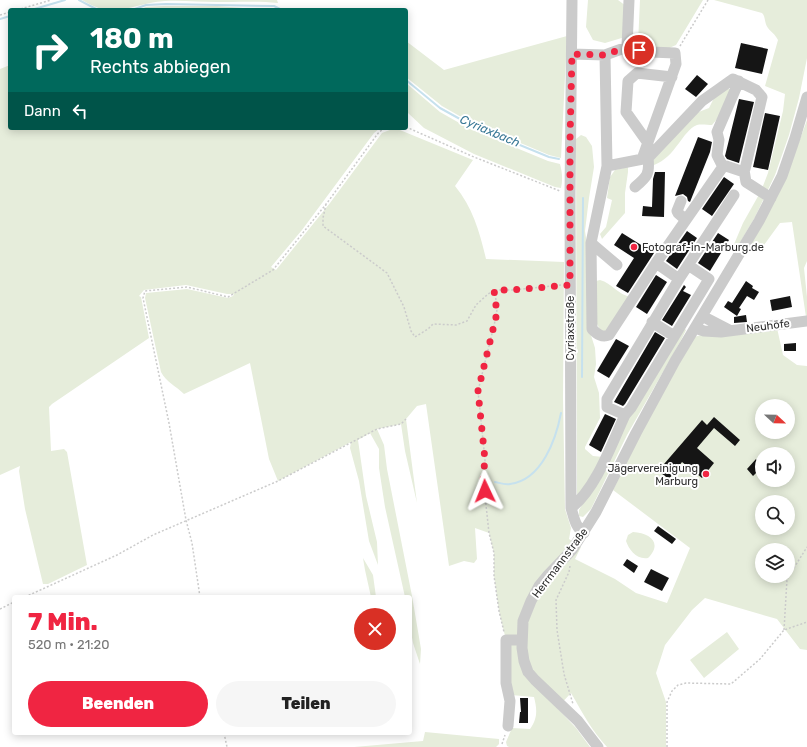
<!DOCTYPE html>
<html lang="de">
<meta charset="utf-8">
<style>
:root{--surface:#fff;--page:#f6f6f6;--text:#222;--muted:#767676;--accent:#f02542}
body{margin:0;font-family:Rubik,sans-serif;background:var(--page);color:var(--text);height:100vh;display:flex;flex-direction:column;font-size:15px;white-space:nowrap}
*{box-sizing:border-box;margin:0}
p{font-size:13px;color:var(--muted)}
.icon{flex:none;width:22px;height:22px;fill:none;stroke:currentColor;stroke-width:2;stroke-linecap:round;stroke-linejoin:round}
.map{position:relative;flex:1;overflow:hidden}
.sheet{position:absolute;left:12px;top:595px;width:400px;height:140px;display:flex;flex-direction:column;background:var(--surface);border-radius:4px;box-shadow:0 2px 10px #0003}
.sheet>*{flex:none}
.hud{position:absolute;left:8px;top:8px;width:400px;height:122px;border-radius:4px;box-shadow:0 2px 10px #0003;background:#00695c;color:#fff;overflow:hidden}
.needle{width:26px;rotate:112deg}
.fabs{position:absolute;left:755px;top:399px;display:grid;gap:8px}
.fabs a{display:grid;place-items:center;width:40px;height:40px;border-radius:50%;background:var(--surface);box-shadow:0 2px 10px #0003;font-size:20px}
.pin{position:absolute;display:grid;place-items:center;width:34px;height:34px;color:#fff;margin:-17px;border:2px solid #fff;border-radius:50%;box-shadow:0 1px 4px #0007}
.me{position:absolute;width:44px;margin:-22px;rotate:358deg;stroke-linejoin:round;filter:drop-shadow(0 0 3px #0008)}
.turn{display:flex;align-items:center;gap:14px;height:84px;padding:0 16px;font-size:18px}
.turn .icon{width:52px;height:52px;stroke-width:2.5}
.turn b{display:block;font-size:28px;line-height:34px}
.then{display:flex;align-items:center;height:38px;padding:0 16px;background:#0003;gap:8px;font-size:15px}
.round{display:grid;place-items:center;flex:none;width:42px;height:42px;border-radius:21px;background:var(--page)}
.head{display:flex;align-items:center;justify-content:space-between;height:68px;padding:0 16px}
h1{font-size:24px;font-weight:800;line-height:30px;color:var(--accent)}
.action{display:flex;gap:8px;margin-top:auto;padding:8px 16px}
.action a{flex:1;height:46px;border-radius:24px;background:var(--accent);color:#fff;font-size:16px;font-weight:800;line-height:46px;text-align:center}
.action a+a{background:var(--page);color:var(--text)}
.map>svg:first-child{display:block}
</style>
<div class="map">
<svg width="807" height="747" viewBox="0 0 807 747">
<rect width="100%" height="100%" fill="#fff"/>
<path fill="#e6eddb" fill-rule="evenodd" d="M82,0H277L278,3C256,1 238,2 217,2C200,2 182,0 165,1C131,3 116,21 82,0Z
M588,0H618L626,6L625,37L605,43L593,40L586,27Z
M640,0H703L676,45L667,49H656L638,44Z
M714,0H807V58L799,98L789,135L775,175L755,217L735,251L732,249L743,223L761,191L768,173L783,111L785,94L765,86L778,40C775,34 771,32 768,28C764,23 766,17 762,13Z
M164,6H217L270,10H139L146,7Z
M567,36L561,158L549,155L470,122L442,106L406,77V41L444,70Z
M10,65V128H380L374,133L302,230L271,267L276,270L330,203L382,133L395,128L473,160L455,186C473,208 480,233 486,259L564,262L563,398L565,509L571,528L569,539L581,547L575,559L615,579L636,593L667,603L690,548L613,490L646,423L694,337L701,335L777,328L783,355L797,365L807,366V650L800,649L777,619L705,598L692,610L665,645L656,673L666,702V747H607C592,731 582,712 571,693L557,708L576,728L590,747H509L507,746L506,742L512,728L530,729C538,718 537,709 534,697L511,695L506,640L499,611L494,576V553L489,533L475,528L477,559L474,563L464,561L449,566L426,404L417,406L406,419L417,503L405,451L401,424L377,429L384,445L387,469L412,596L421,649L420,664L413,643L410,626V597H405L385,507L379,468V449L370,433L358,440L366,496L377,542L378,565L369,541L359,481L350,448L351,442L278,481L269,459L250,363L184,394C176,386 166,382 161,372L145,298L146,293L187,289L228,298L233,296L234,294H227L186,285L144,290L139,296L141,297L149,338L52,404L49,407L51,451L64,449L67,452L87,565L48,584H43L25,509L19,471L20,466L0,475V69ZM762,406H788V432H762ZM762,454H788V480H762ZM762,502H788V528H762ZM762,550H788V576H762Z
M406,83L440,112L470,129L548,161L560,164C562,171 563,180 561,188L555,187L474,154L424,128L408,113L406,114Z
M727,89H731L718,118L712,125C708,125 701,124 697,125C682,131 676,157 654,165L651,161L696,113L709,108L714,98Z
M807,120V261L804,268L807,297V317H806L792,222L780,223L761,249L744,252L791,164Z
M581,135L586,137L592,146L594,167L589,198L585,231L587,245L589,329L595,348L596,364L594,377L599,393L600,418L585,447V449L593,456L603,457L577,498L576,139Z
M628,167V172L625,193V213L602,239L600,234L606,227L612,200L607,198L610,177L615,170Z
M600,280C612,283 618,295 631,297L605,332L600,330L596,322V281Z
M683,327L686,330L679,344L627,435L591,509L583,517L579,516V510L592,488L619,433Z
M633,532C650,533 663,543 648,558C637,560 629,550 626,541L628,535Z
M363,558L373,575L376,597H371L365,570Z
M727,632L739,649L704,678L690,660Z
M425,732L499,739V744L496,747H354L423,741Z"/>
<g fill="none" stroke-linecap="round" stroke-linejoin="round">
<path stroke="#c6e1ee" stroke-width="2" d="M79,0L98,10
M31,10L65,0
M132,10L146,5L166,4L274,6L282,10
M0,19L10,16
M406,80L440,108L469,124L549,157L559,159
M582,377L583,198
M495,482C500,483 505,485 510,484C542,480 556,439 561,413"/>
</g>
<path fill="#151515" d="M741,43L768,49L762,74L735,68Z
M697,75L708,84L696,97L685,89Z
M739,99L754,102L739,163L727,159L725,156Z
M765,113L780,116L768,170L753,167Z
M698,137L712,142L710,152L690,202L688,201L687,197L683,194L675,196Z
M655,172H665L664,217L642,216L643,206L652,207L653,179Z
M724,177L734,184L712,216L702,209Z
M687,231L697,238L677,269L666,261Z
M622,233L654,253L628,293L616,286L634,258L614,245Z
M718,233L729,240L710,271L698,263Z
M656,275L667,282L647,314L636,307Z
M746,281L753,286L752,288L759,292L754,300L747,296L739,308L741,309L737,316L724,307L728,301L732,303Z
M684,285L686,287L683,291L691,295L672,326L662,320Z
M790,296L792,307L772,311L770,300Z
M746,315L747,322L734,323V317Z
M655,332L665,338L625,404L623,406L614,402Z
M616,339L629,346L609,378L597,371Z
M796,343V351H784V344Z
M605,414L616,419L601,452L589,445Z
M714,417L740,440L735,446L714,428L697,448L714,463L702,478L682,462L669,479L658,471L702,420L707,425Z
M756,459L762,465V467L753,476L747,469Z
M658,526L676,539L672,544L654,531Z
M627,559L638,566L634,573L623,565Z
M651,569L669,578L662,591L644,582Z
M520,698H528V723H519L520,712H521Z"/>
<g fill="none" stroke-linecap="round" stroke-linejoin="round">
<path stroke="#cbcbcb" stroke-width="1.5" stroke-dasharray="2 2" stroke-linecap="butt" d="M17,10L51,0
M0,15L10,12
M680,46L708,0
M406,127L474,157L560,191
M326,204L323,218V226L387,273L404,307L411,331L415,337L428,329L433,324L456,325L467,321L476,305L488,294L495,290H512L562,285
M495,290L497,313L478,391L485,460L483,477L489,533L494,553V576L499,611L504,632
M570,566L569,572L556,600L557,630L564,674L573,704
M25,597L117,555L153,535L278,481L377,429L401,424L406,419
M200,597L192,543L186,520L169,423L143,298L145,291L187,287L228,297L273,270L327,203L379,132L385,128
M0,609L14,602
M784,630L787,579L807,547
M224,733L227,747
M502,744L505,735
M667,747V702L672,691L678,685L686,683L731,684L760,659L784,630L807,622"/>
<path stroke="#cbcbcb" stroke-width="11" d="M572,0L570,195L571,508C574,517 575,527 584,533
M627,47L629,0
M572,54L605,55L627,47L651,52L675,53L676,64L642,159
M605,55L607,166L591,243L617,265
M648,143L626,112L628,81L637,73L672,77
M723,167L717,155L719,140L717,132L739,81
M744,170L746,182L771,198
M635,187C647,177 650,174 648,158
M681,201L677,211L678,213L686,220
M591,243L592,329C597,334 602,338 609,335L656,263L722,168L726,166L741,171L745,169L762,97L756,90L733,79L702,101L648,158L607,166
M656,263L679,279L734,195
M702,316L729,330
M652,322L674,336
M695,328L704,331L721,332L807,321
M625,415L631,408L709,279L688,265
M571,508C596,489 612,443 625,415L607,407V399L679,279
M508,726L510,701L506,683V640H522
M598,747L578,721L535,680L528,672L524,661L522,648L523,621L531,601L539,586L548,575L572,550L596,512L636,433L675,361L759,221L782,176L795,138L807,97"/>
</g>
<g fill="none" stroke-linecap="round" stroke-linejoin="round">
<path stroke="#f02542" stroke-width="7" stroke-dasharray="0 12.6" d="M485,491L483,477L485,460L478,391L497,313L494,290H512L570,285V139L572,54L605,55L627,47L639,50"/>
</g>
<g fill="#f02542" stroke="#fff" stroke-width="1.5">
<circle cx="634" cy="247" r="4"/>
<circle cx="706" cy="474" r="4"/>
</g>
<g text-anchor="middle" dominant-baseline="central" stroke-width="4" stroke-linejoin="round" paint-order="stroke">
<g font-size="11" fill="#2e2e2e" stroke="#fff" text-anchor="start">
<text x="642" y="247">Fotograf-in-Marburg.de</text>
<text x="698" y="468" text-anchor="end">Jägervereinigung<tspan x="698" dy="13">Marburg</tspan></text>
</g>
<g font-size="11" fill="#2e2e2e" stroke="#fff">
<text transform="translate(768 326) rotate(-7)">Neuhöfe</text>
<text transform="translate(570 328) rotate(-90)">Cyriaxstraße</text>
<text transform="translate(560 563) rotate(-53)">Herrmannstraße</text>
</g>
<g font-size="12" font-style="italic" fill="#377795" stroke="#fff">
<text transform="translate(490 131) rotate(23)">Cyriaxbach</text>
</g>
</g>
</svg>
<div class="fabs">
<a><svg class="needle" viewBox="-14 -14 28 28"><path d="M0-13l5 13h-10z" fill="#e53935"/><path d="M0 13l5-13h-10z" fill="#767676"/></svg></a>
<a><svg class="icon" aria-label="sound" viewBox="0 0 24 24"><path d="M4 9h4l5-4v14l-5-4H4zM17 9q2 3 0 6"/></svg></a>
<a><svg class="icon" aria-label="search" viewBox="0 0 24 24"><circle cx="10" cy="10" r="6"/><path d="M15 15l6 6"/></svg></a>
<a><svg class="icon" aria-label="layers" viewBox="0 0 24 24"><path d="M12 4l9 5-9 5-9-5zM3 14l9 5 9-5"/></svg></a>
</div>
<div class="pin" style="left:639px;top:50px;background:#d93025"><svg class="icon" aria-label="arrive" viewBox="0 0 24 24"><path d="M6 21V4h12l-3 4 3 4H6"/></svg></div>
<svg class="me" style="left:485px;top:491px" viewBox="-20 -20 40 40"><path d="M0-17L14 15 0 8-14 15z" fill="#f02542" stroke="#fff" stroke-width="4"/></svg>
<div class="hud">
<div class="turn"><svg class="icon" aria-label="right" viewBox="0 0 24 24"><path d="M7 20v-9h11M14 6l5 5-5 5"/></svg><div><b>180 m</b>Rechts abbiegen</div></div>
<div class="then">Dann<svg class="icon" aria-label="left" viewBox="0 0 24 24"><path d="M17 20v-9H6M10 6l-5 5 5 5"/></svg></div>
</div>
<section class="sheet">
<div class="head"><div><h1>7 Min.</h1><p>520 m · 21:20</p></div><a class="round" style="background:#d93025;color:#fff"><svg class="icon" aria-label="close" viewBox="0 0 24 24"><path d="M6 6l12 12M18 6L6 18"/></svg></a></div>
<div class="action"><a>Beenden</a><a>Teilen</a></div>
</section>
</div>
